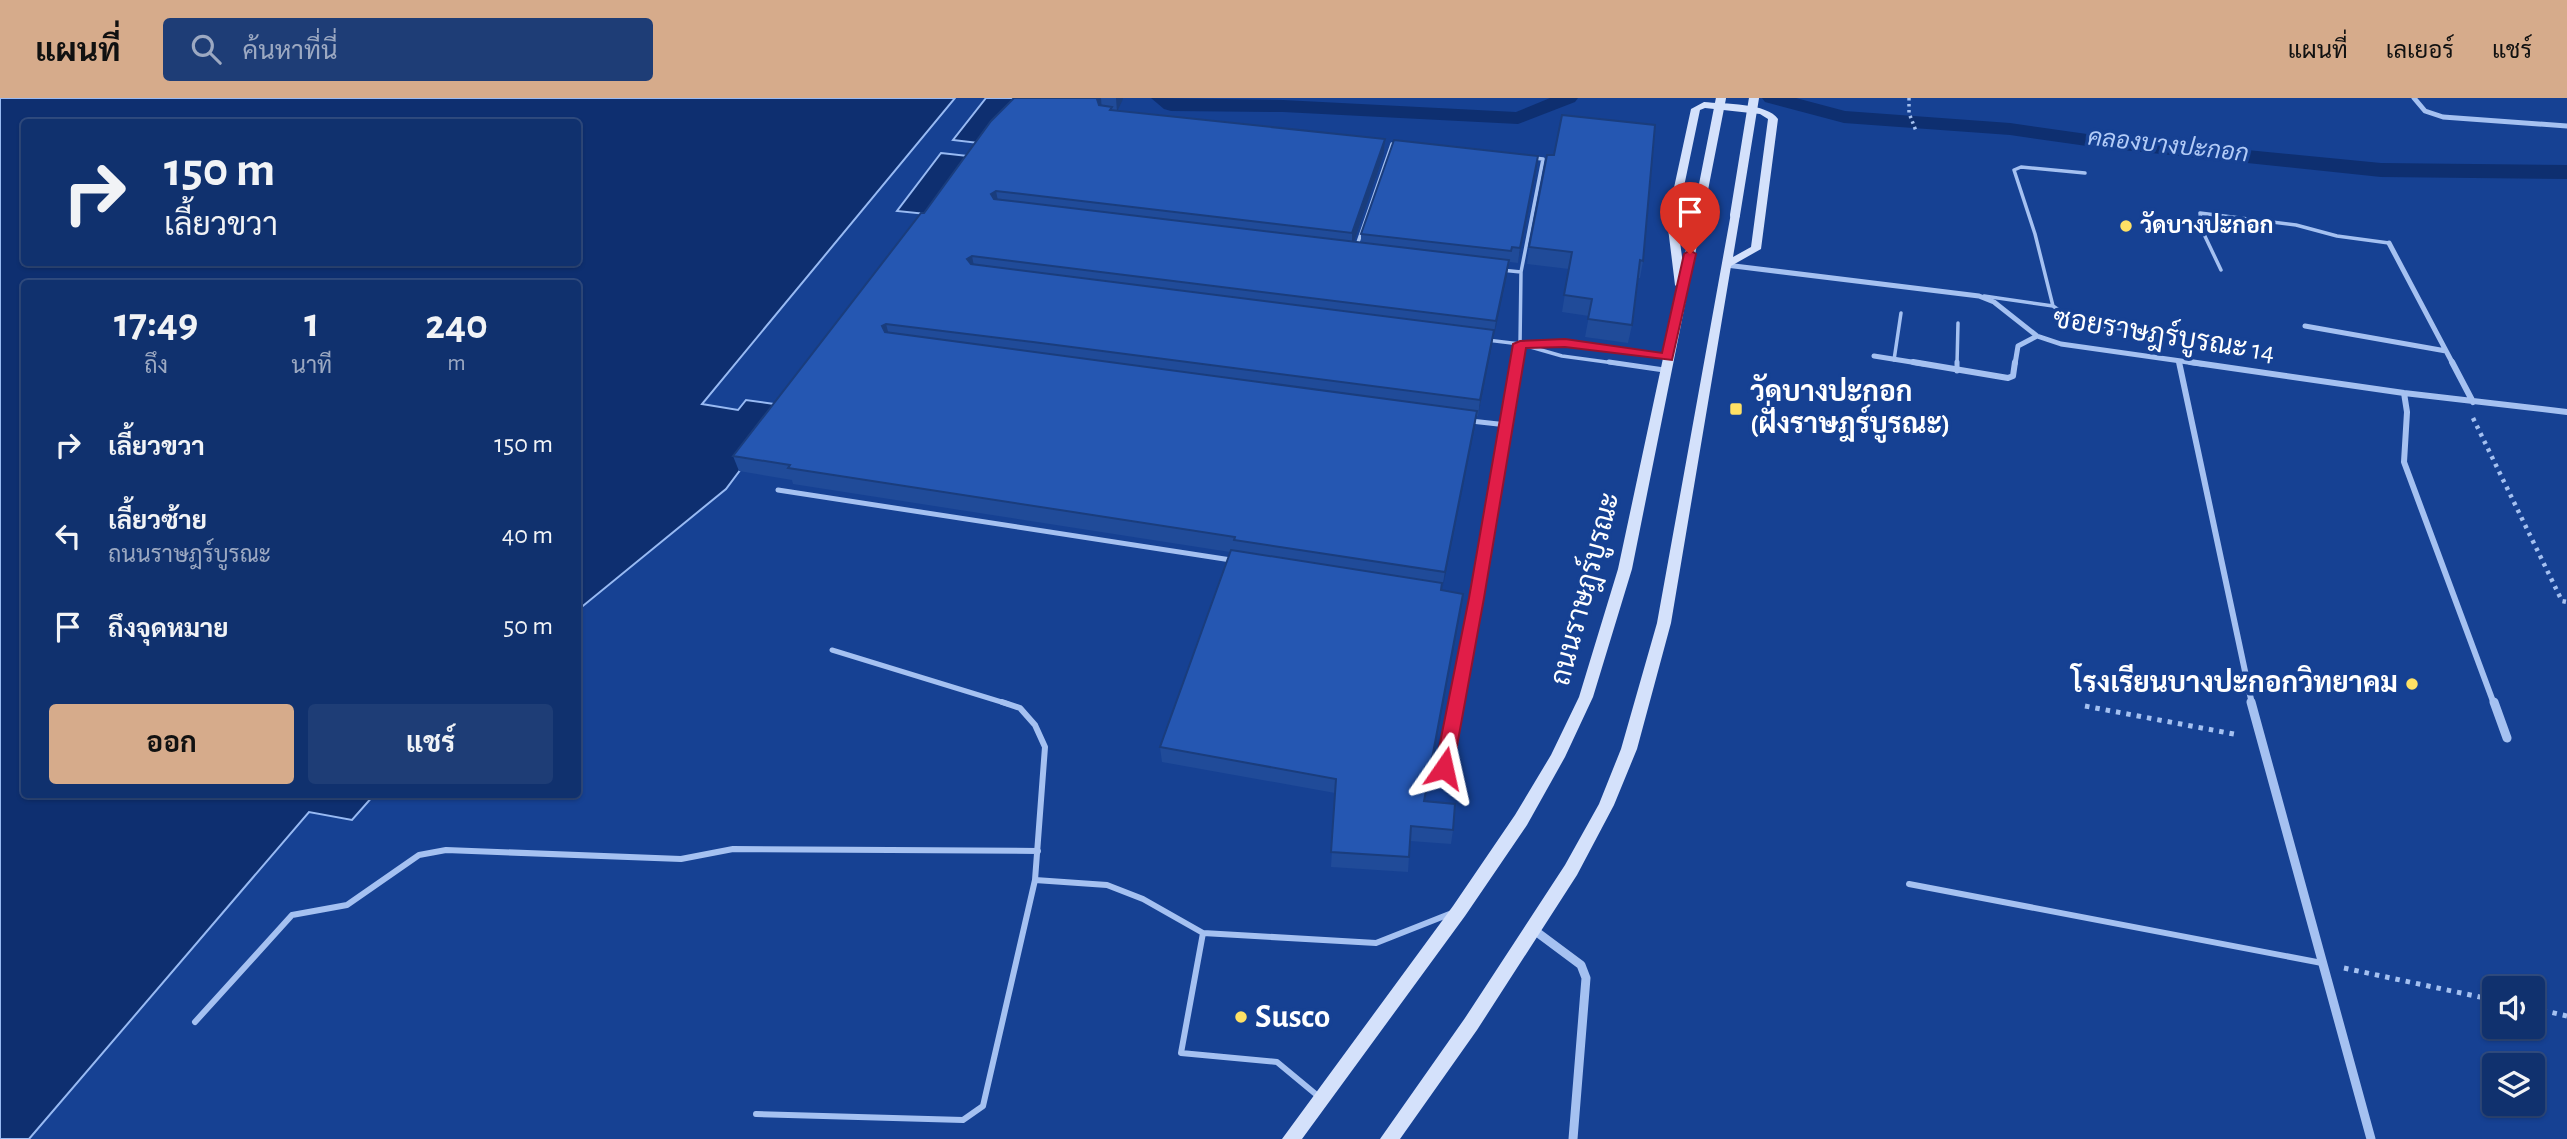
<!DOCTYPE html>
<html lang="th">
<meta charset="utf-8">
<style>
:root{--surface:#10316e;--page:#1e3d76;--text:#f1f3f6;--muted:#9ca9c2;--line:#304c81;--accent:#d6ab8b}
body{margin:0;font-family:"Alegreya Sans",Sarabun,sans-serif;background:var(--page);color:var(--text);height:100vh;display:flex;flex-direction:column;font-size:26px;white-space:nowrap}
*{box-sizing:border-box;margin:0}
p{font-size:23px;color:var(--muted)}
.icon{flex:none;width:38px;height:38px;fill:none;stroke:currentColor;stroke-width:2;stroke-linecap:round;stroke-linejoin:round}
.map{position:relative;flex:1;overflow:hidden}
.side{position:absolute;left:21px;top:182px;width:560px;height:518px;display:flex;flex-direction:column;background:var(--surface);border-radius:7px;box-shadow:0 2px 5px #0004,0 0 0 2px var(--line)}
.side>*{flex:none}
.hud{position:absolute;left:21px;top:21px;width:560px;height:147px;border-radius:7px;box-shadow:0 2px 5px #0004,0 0 0 2px var(--line);background:#10316e;color:var(--text);overflow:hidden}
.buttons{position:absolute;left:2482px;top:878px;display:grid;gap:14px}
.buttons a{display:grid;place-items:center;width:63px;height:63px;border-radius:7px;background:var(--surface);box-shadow:0 2px 5px #0004,0 0 0 2px var(--line);font-size:35px}
.pin{position:absolute;display:grid;place-items:center;width:60px;height:60px;color:#fff;margin:-72px -30px;border-radius:50% 50% 50% 0;rotate:-45deg;box-shadow:0 0 7px #0007}
.pin .icon{rotate:45deg}
.me{position:absolute;width:77px;margin:-38px;rotate:11deg;stroke-linejoin:round;filter:drop-shadow(0 0 5px #0008)}
.turn{display:flex;align-items:center;gap:24px;height:147px;padding:0 28px;font-size:32px}
.turn .icon{width:91px;height:91px;stroke-width:2.5}
.turn b{display:block;font-size:49px;line-height:60px}
.eta{display:flex;justify-content:space-evenly;align-items:center;height:119px;text-align:center}
.eta b{font-size:42px;font-weight:700;line-height:49px}
.cta{display:flex;gap:14px;margin-top:auto;padding:14px 28px}
.cta a{flex:1;height:80px;border-radius:7px;background:var(--accent);color:#111;font-size:28px;font-weight:700;line-height:80px;text-align:center}
.cta a+a{background:var(--page);color:var(--text)}
ul{padding:0;list-style:none}
li{display:flex;align-items:center;gap:21px;height:91px;padding:0 28px}
li div{flex:1}
li b{display:block;font-size:26px}
li em{font-style:normal}
header{display:flex;align-items:center;gap:42px;box-sizing:border-box;height:98px;padding:0 35px;background:var(--accent);color:#111}
header strong{font-size:33px}
nav{display:flex;gap:38px;margin-inline-start:auto;font-size:24px}
.search{width:490px;height:63px;background:var(--page);display:flex;align-items:center;gap:18px;box-sizing:border-box;padding:0 24px;border-radius:7px;color:var(--muted);font-size:26px}
.map>svg:first-child{display:block}
</style>
<header>
<strong>แผนที่</strong>
<div class="search"><svg class="icon" aria-label="search" viewBox="0 0 24 24"><circle cx="10" cy="10" r="6"/><path d="M15 15l6 6"/></svg>ค้นหาที่นี่</div>
<nav><a>แผนที่</a><a>เลเยอร์</a><a>แชร์</a></nav>
</header>
<div class="map">
<svg width="2567" height="1041" viewBox="0 0 2567 1041">
<rect width="100%" height="100%" fill="#164193"/>
<path fill="#0e2f70" stroke="#98baf3" stroke-width="2" fill-rule="evenodd" d="M0,0H955L702,306L738,312L746,302L788,308L726,391L578,512V186H24V696L374,697L352,722L309,714L29,1041H0ZM24,24H578V164H24Z
M986,0H1029L987,46L953,42Z
M941,55L977,59L936,117L897,113Z"/>
<g fill="none" stroke-linecap="round" stroke-linejoin="round">
<path fill="#0e2f70" fill-rule="evenodd" d="M1151,0L1283,2L1516,14L1550,0H1578L1575,4L1518,26L1283,14L1171,13L1164,11Z
M1762,0H1796L1845,13L2010,25L2094,37L2381,65L2567,67V81L2381,79L2094,49L2010,37L1844,25L1765,4Z"/>
<path stroke="#a5c1f1" stroke-width="3.5" stroke-dasharray="2.5 3.5" stroke-linecap="butt" d="M1909,0V15L1916,33"/>
<path stroke="#a5c1f1" stroke-width="4.5" stroke-dasharray="3.5 5" stroke-linecap="butt" d="M2473,320L2562,503L2567,504"/>
<path stroke="#a5c1f1" stroke-width="5" stroke-dasharray="4.5 6" stroke-linecap="butt" d="M2085,608L2239,637
M2344,870L2494,902
M2532,910L2567,918"/>
<path stroke="#a5c1f1" stroke-width="3.5" d="M1356,150L1392,46
M1501,172L1521,174
M2221,172L2202,132L2200,115L2296,127L2337,138L2389,145
M1984,198L2053,208L2035,136L2014,72L2021,69L2085,75
M2053,208C2081,230 2114,230 2148,234
M1487,242L1520,246L1562,258L1621,266
M1526,246L1565,245L1667,260
M1894,262L1901,215
M1517,266L1520,246L1521,174L1543,61L1534,60
M1957,266L1958,225"/>
<path stroke="#a5c1f1" stroke-width="5" d="M1609,264L1664,272
M1957,273V264
M1471,323L1507,327
M778,392L1231,462
M832,552L1008,606
M1456,606L1517,264"/>
<path stroke="#a5c1f1" stroke-width="6" d="M1444,670L1457,604
M1035,782L1107,787L1143,801L1203,835L1376,845L1452,815
M1909,786L2322,865
M1203,835L1181,955L1277,964L1318,998
M195,924L292,817L347,807L419,757L446,752L681,761L733,751L1038,753
M756,1016L963,1022L983,1008L1035,782L1045,649L1035,627L1020,610L1002,604"/>
<path stroke="#a5c1f1" stroke-width="5" d="M2414,0L2425,13L2443,19L2567,28
M2389,145L2453,266
M1726,167L1979,198L1994,204L2037,238L2061,246L2202,266
M2305,228L2446,253
M1874,258L1924,266
M2015,266L2018,248L2037,238"/>
<path stroke="#a5c1f1" stroke-width="6" d="M1913,264L2008,280L2013,278L2015,264
M2179,264L2252,606
M2190,264L2404,295L2567,314
M2452,264L2473,304
M2404,295L2407,314L2404,364L2494,606"/>
<path stroke="#a5c1f1" stroke-width="9" d="M2251,604L2371,1041
M2494,604L2507,640
M1534,832L1581,867L1586,880L1573,1041"/>
<path fill="#d4e1fb" fill-rule="evenodd" d="M1704,4C1723,6 1768,5 1778,21L1761,151L1731,168L1671,525L1637,651L1614,707L1577,777L1477,932L1400,1041H1380L1465,920L1565,767L1599,706L1621,651L1657,525L1731,115L1740,117L1733,159L1751,149L1768,21L1760,16L1705,10L1700,12L1677,122L1683,166L1694,112L1699,109L1704,112L1632,471L1593,599L1565,659L1527,727L1465,818L1302,1041H1282L1453,808L1515,717L1551,657L1579,599L1618,471L1678,190L1675,187L1667,122L1691,11Z"/>
<path stroke="#d4e1fb" stroke-width="10" d="M1699,112L1721,0
M1735,117L1754,0"/>
</g>
<path fill="#204b99" d="M1014,0H1123L1117,13L1385,41L1384,56L1354,144H1361V136L1536,72L1518,165L1510,164L1508,168L1493,238L1478,318H1476L1442,489V492L1463,496L1425,703L1453,732L1451,746L1410,743L1408,774L1331,769L1335,695L1162,664L1160,649L1230,454L793,386L792,382L739,373L733,358Z
M1529,149L1643,163L1640,180H1638L1632,227L1628,245L1585,239L1589,218L1562,214L1569,171L1527,166Z"/>
<path fill="#1a3d7d" d="M1099,0H1101L1102,13L1097,1Z
M1116,0H1123V1L1117,14Z
M1385,41L1384,56L1352,150V135Z
M1538,58L1536,72L1518,165L1520,150Z
M996,93L999,108L994,111L991,96Z
M972,158L975,173L967,161Z
M1509,162L1507,177L1494,238L1496,223Z
M886,226L890,241L885,243L882,228Z
M1494,232L1492,247L1478,318L1480,302Z
M1477,313L1475,328L1443,489L1445,474Z
M1463,496L1461,511L1422,718L1424,703Z"/>
<path fill="#2557b2" stroke="#1a3d7d" stroke-width="2" d="M1014,0H1099L1097,1L1099,7L1112,9L1110,12L1385,41L1352,135L996,93L991,96L994,101L1509,162L1496,223L972,158L967,161L971,166L1494,232L1480,302L1033,244L886,226L882,228L885,234L1477,313L1445,474L1234,442L1235,439L788,370L790,367L733,358L921,115H924L991,23Z
M1562,17L1655,27L1643,163L1640,162L1632,227L1588,221L1592,201L1564,197L1572,154L1529,149L1547,57H1554Z
M1394,42L1538,58L1520,150L1512,149L1511,153L1361,136Z
M1231,452L1442,485L1441,492L1463,496L1424,703L1455,706L1453,732L1411,728L1409,759L1331,754L1336,681L1160,649Z"/>
<path fill="#e11d48" stroke="#92132f" stroke-width="2" d="M1690,152L1696,156L1672,262L1565,249L1526,250L1484,500L1453,670L1450,675H1438L1435,670L1469,500L1513,246L1520,243L1565,241L1662,255L1684,156Z"/>
<g fill="#ffe165" stroke="#164193" stroke-width="2.5">
<circle cx="2126" cy="128" r="7"/>
<rect x="1729" y="304" width="14" height="14" rx="3.5"/>
<circle cx="2412" cy="586" r="7"/>
<circle cx="1241" cy="919" r="7"/>
</g>
<g text-anchor="middle" dominant-baseline="central" stroke-width="7" stroke-linejoin="round" paint-order="stroke">
<g font-size="23" font-weight="bold" fill="#fff" stroke="#164193" text-anchor="start">
<text x="2140" y="128">วัดบางปะกอก</text>
</g>
<g font-size="24" font-style="italic" fill="#b2cbf7" stroke="#164193">
<text transform="translate(2168 48) rotate(6)">คลองบางปะกอก</text>
</g>
<g font-size="28" fill="#fff" stroke="#164193">
<text transform="translate(2164 238) rotate(9)">ซอยราษฎร์บูรณะ 14</text>
<text transform="translate(1586 491) rotate(-75)">ถนนราษฎร์บูรณะ</text>
</g>
<g font-size="28" font-weight="bold" fill="#fff" stroke="#164193" text-anchor="start">
<text x="1750" y="295">วัดบางปะกอก<tspan x="1750" dy="32">(ฝั่งราษฎร์บูรณะ)</tspan></text>
<text x="2398" y="586" text-anchor="end">โรงเรียนบางปะกอกวิทยาคม</text>
</g>
<g font-size="33" font-weight="bold" fill="#fff" stroke="#164193" text-anchor="start">
<text x="1255" y="919">Susco</text>
</g>
</g>
</svg>
<div class="buttons">
<a><svg class="icon" aria-label="sound" viewBox="0 0 24 24"><path d="M4 9h4l5-4v14l-5-4H4zM17 9q2 3 0 6"/></svg></a>
<a><svg class="icon" aria-label="layers" viewBox="0 0 24 24"><path d="M12 4l9 5-9 5-9-5zM3 14l9 5 9-5"/></svg></a>
</div>
<div class="pin" style="left:1690px;top:156px;background:#d93025"><svg class="icon" aria-label="arrive" viewBox="0 0 24 24"><path d="M6 21V4h12l-3 4 3 4H6"/></svg></div>
<svg class="me" style="left:1444px;top:670px" viewBox="-20 -20 40 40"><path d="M0-17L14 15 0 8-14 15z" fill="#e11d48" stroke="#fff" stroke-width="4"/></svg>
<div class="hud">
<div class="turn"><svg class="icon" aria-label="right" viewBox="0 0 24 24"><path d="M7 20v-9h11M14 6l5 5-5 5"/></svg><div><b>150 m</b>เลี้ยวขวา</div></div>
</div>
<section class="side">
<div class="eta">
<div><b>17:49</b><p>ถึง</p></div>
<div><b>1</b><p>นาที</p></div>
<div><b>240</b><p>m</p></div>
</div>
<ul>
<li><svg class="icon" aria-label="right" viewBox="0 0 24 24"><path d="M7 20v-9h11M14 6l5 5-5 5"/></svg><div><b>เลี้ยวขวา</b></div><em>150 m</em></li>
<li><svg class="icon" aria-label="left" viewBox="0 0 24 24"><path d="M17 20v-9H6M10 6l-5 5 5 5"/></svg><div><b>เลี้ยวซ้าย</b><p>ถนนราษฎร์บูรณะ</p></div><em>40 m</em></li>
<li><svg class="icon" aria-label="arrive" viewBox="0 0 24 24"><path d="M6 21V4h12l-3 4 3 4H6"/></svg><div><b>ถึงจุดหมาย</b></div><em>50 m</em></li>
</ul>
<div class="cta"><a>ออก</a><a>แชร์</a></div>
</section>
</div>
